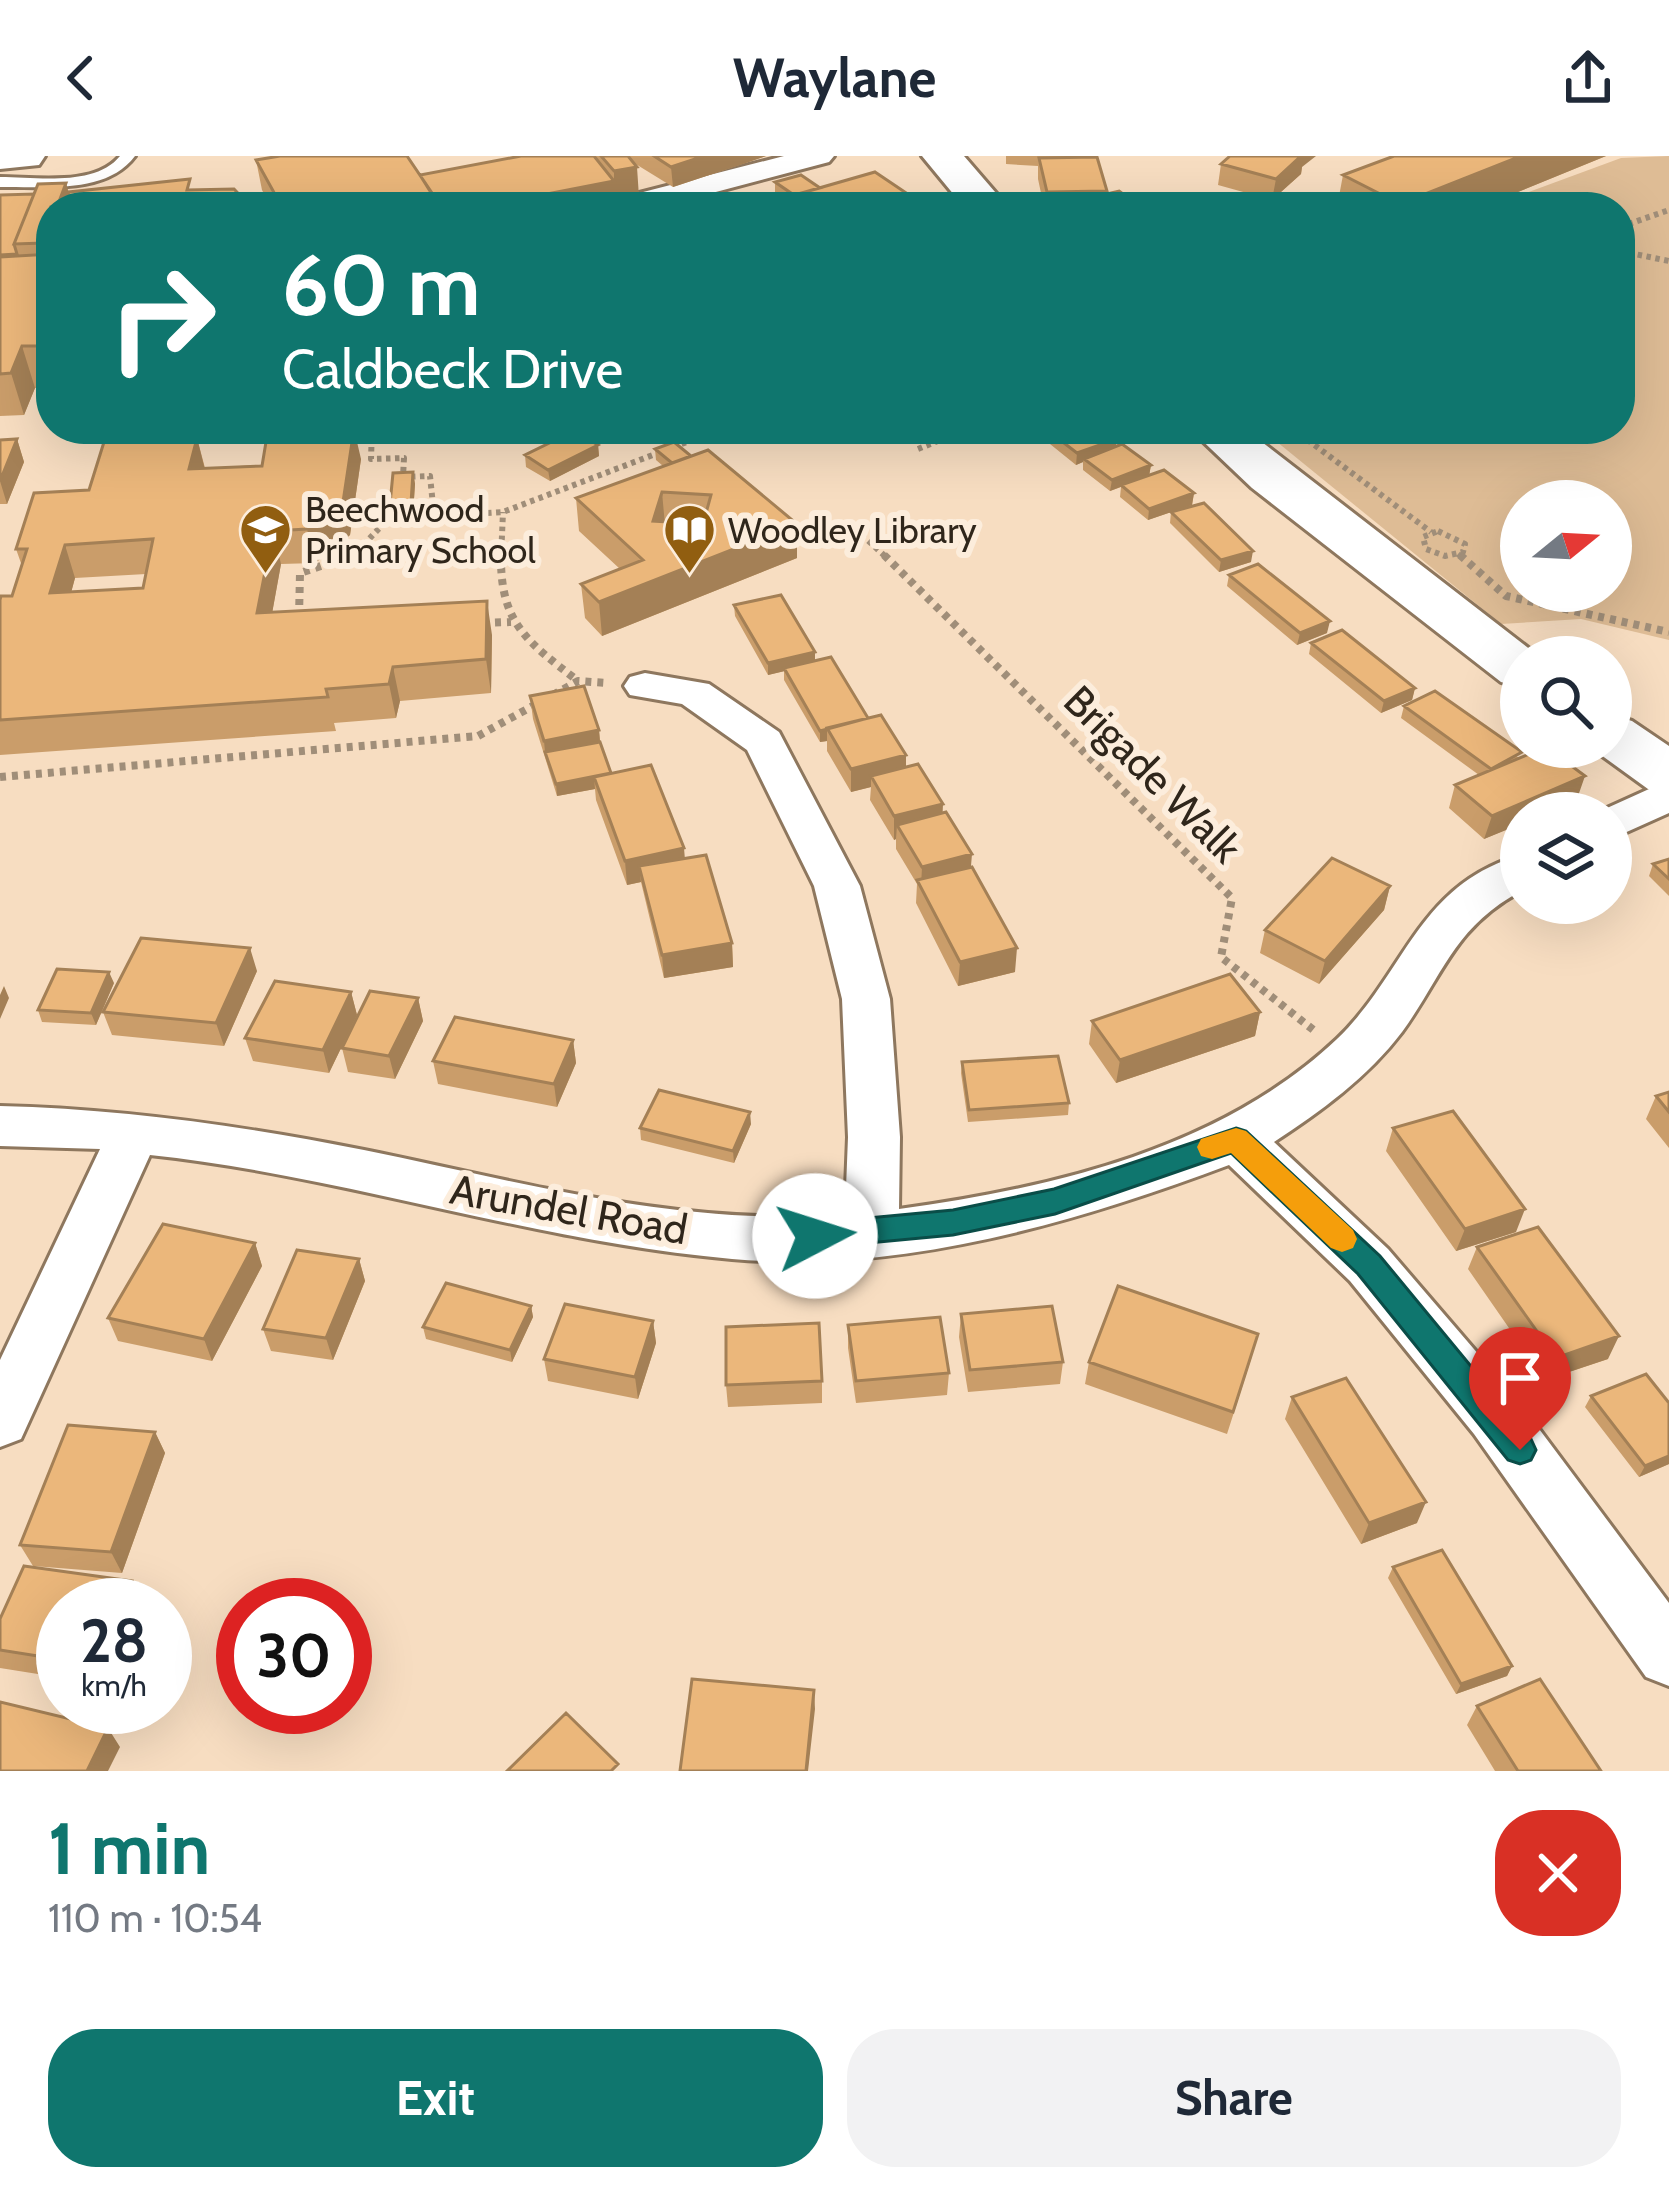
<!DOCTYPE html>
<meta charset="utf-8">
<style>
:root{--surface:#fff;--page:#f2f2f3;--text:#1f2937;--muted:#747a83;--accent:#0f766e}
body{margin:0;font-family:Cabin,sans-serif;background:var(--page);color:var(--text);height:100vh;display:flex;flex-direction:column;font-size:45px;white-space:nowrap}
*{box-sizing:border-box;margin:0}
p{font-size:39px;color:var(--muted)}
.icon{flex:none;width:66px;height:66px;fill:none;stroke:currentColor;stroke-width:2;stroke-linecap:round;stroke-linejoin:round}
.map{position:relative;height:1615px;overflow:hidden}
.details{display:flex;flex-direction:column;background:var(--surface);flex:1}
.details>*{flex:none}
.top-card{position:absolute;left:36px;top:36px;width:1599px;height:252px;border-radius:48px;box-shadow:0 12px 48px #0002;background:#0f766e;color:#fff;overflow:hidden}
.needle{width:78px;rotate:72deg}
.fabs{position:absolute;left:1500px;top:324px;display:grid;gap:24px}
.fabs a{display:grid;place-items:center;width:132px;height:132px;border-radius:50%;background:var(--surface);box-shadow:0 12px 48px #0002;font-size:60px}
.speed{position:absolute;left:36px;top:1422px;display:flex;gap:24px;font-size:60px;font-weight:700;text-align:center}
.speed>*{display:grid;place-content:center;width:156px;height:156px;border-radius:50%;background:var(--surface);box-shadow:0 12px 48px #0002;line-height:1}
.speed small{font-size:30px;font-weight:400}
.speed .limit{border:18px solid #d22;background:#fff;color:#111}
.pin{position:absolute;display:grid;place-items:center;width:102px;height:102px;color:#fff;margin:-123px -51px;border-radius:50% 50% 50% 0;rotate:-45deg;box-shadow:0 0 12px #0007}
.pin .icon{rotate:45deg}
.me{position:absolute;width:132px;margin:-66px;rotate:85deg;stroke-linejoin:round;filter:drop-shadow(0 0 9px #0008)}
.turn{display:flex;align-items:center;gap:42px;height:252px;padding:0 48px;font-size:54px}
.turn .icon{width:156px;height:156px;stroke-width:2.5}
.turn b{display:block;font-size:84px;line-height:102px}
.round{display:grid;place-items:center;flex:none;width:126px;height:126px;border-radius:48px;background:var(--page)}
.headline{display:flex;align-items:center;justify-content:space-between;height:204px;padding:0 48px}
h1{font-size:72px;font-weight:700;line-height:90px;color:var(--accent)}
.cta{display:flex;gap:24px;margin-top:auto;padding:24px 48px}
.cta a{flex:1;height:138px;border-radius:48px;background:var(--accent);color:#fff;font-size:48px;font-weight:700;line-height:138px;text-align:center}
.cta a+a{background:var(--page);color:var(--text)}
header{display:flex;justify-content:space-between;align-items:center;height:156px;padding:0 48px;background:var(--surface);font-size:54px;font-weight:700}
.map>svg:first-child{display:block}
</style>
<header><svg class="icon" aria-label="back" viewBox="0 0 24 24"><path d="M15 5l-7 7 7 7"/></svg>Waylane<svg class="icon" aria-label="share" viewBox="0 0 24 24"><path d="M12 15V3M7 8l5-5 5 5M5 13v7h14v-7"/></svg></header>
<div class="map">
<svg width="1669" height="1615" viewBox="0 0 1669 1615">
<rect width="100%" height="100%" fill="#f7ddc1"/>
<path fill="#debc95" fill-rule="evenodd" d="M1669,0V484L1581,463L1501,468L1261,273H1620V51H1488L1621,2ZM1521,345H1611V435H1521Z"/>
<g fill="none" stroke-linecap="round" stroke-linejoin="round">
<defs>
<path id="lane" d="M120,0H135C106,39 44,30 0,31V21C36,21 95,31 120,0Z"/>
<path id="street" d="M784,0H834L829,6L659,51H608L612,44Z
M645,517L709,528L779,576L860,730L890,843L900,981L899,1053C1053,1032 1222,992 1337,883C1406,817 1417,729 1521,699V735C1453,772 1444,818 1402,876C1368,921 1320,956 1274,986L1388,1093L1516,1242L1669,1447V1530L1646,1521L1474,1278L1350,1125L1229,1009C1075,1067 899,1118 732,1103C535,1086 346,1020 150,999L21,1283L0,1291V1204L100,993L0,990V950C124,953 243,970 364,994C522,1026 684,1072 845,1058L848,981L842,843L814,730L747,594L682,548L630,539L624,530L630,521Z
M1669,624V657L1611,683V657H1596Z"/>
<path id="secondary" d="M0,0H45L39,9L0,13Z
M922,0H964L1008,51H964Z
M1190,273H1245L1540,501H1521V532L1501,526L1252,332Z
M1611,559L1632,565L1669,590V639L1648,633L1590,591H1611Z"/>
</defs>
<use href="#lane" stroke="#8e775e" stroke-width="6"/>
<use href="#street" stroke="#8e775e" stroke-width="6"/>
<use href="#secondary" stroke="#8e775e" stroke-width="6"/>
<path stroke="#a08e79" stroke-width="6" stroke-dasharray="4.5 4.5" stroke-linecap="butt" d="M1534,51L1537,47L1546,51
M1620,71L1669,54
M1620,95L1669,105
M372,273L371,303L404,302L403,321L430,320L434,359
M1293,273L1431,376
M918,293L967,273
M1438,375L1465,388L1463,396L1445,400L1426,393L1423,381Z
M788,388L850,368L887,402
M1458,398L1463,402
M351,402L388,363L503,356L721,273
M501,402L503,356"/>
<path stroke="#a08e79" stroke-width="8" stroke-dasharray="6 6" stroke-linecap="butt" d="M501,399C500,468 528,486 578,525
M884,399L1232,742L1221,801L1316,876
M1460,399L1506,440L1669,476
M299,461L300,417L354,399
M483,467L511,466
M553,539L578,525L607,527
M0,621L478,580L540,546"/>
<use href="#lane" fill="#fff" fill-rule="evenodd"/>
<use href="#street" fill="#fff" fill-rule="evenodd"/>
<use href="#secondary" fill="#fff" fill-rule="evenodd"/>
</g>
<path fill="#ca9d6a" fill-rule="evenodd" d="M521,0H766L673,31L634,7L639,41L588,51H271L262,34L256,4L420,19Z
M1006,0H1069L1107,35L1106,38L1140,51H1044L1038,23V10L1006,8Z
M1394,0H1606L1481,51H1337L1343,19Z
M1221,8L1302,11L1301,18L1272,44L1218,29Z
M775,26L820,32L784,42L775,36Z
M0,39L51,51V231L35,232L24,259L0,260Z
M1051,277L1116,291L1151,309L1149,320L1194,337L1192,349L1175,355L1251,406L1219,416L1170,367L1171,356L1148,364L1120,341L1121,331L1110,335L1083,314V306L1076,309L1050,288Z
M197,282L205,312L361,303L350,379L315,407L281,408L272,457L492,479L491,537L400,545L396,562L334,567L336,575L0,599V444L12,440L22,410L16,393L89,334ZM146,418L143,432L71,436L75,422Z
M17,283L24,306L7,348H0V284Z
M598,289L599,300L550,325L526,311L525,299Z
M655,293L691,300L797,368V402L602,480L585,462L581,428L620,413L579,375L576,342L663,310L656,304Z
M413,316L415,328L413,358L392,359L390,348Z
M1229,419L1327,477L1297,489L1227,430Z
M734,449L815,505L868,562L942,657L971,711L1015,816L958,830L916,747L917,728L896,693V683L894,684L870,644L871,631L851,636L827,595V585L820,586L784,524V515L768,519L735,460Z
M1311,487L1415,532L1412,544L1381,557L1309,498Z
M530,540L599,574L600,586L611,617L685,702L732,787L733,811L664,822L641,726L627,729L596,644L595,633L557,640L533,563Z
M1404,550L1520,602L1577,643L1484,683L1449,652L1455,629L1479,619L1401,562Z
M1669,703V740L1649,720L1653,708Z
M1390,730L1384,754L1319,828L1260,797L1265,774Z
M257,815L224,890L112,879L103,856Z
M114,827L96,869L42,866L38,854Z
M351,836L357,859L329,917L253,905L245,882Z
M418,842L423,865L395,923L348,916L342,892Z
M1260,856L1255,880L1116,927L1089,888L1092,865Z
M573,884L576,907L557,951L438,928L433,905Z
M962,906L1069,947L1068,959L968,966L961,917Z
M1669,936V992L1646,963L1656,940Z
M751,968L734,1007L641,984L640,972Z
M1393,972L1516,1076L1456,1095L1386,995Z
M255,1087L262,1110L212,1205L118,1185L108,1162Z
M1477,1091L1608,1203L1545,1224L1468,1113Z
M359,1103L365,1125L333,1204L271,1195L263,1173Z
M531,1150L533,1161L512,1206L426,1183L423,1171Z
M961,1158L1063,1206L1060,1228L968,1236L959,1181Z
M653,1165L656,1187L638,1243L548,1225L544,1203Z
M848,1169L949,1217L947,1239L856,1247L848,1192Z
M1252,1200L1227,1278L1085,1228L1089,1206Z
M822,1225V1247L728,1251L726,1229Z
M1591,1240L1669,1308L1639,1321L1585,1251Z
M1292,1241L1417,1367L1361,1388L1285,1263Z
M155,1276L165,1297L122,1417L33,1410L20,1389Z
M24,1410L132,1425L143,1446L142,1449H63V1522L0,1512V1463Z
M1393,1411L1512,1510L1507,1520L1456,1538L1388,1422Z
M1477,1550L1601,1615H1495L1467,1569Z"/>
<path fill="#a48056" d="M704,0H746V7L673,31L671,11Z
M746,0H766L746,7Z
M1301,0H1316L1302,11L1301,18L1272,44L1276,23Z
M1521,0H1606L1481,51H1400V48Z
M637,11L639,41L588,51H479L614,25V15Z
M66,27L73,51H57Z
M51,67V96L47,97L51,112L44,87Z
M22,190L35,232L24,259L11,217Z
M354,273L361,303L350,379L315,407L307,373Z
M197,282L205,314L189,313Z
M17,283L24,306L7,348L0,325Z
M1117,283L1115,294L1084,303L1083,306L1076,309L1077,297Z
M598,289L599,300L550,325L548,314Z
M1151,309L1149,320L1110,335L1112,324Z
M413,316L415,328L413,358L411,347Z
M662,336L665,369L653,365Z
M1194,337L1192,349L1148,364L1149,353Z
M797,368V402L602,480L599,446Z
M273,375L281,408L266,491L257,457Z
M65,389L75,422L62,471L50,437Z
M1253,395L1251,406L1219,416L1221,404Z
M487,445L492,479L491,537L486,503Z
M1330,465L1327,477L1297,489L1300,477Z
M815,496V508L768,519V507Z
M393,511L400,545L396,562L389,528Z
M1415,532L1412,544L1381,557L1384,545Z
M827,573V585L820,586V575Z
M599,574L601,597L545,596L544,585Z
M906,599V622L871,620V631L851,636V613Z
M611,617L594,621L595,633L557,640L556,628Z
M1585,620L1577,643L1545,657H1521V668L1484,683L1492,660Z
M943,648L942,671L897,669L896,683L894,684V660Z
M684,692L686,716L639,710L641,726L627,729L625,705Z
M972,698L970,722L921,731L922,711Z
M1390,730L1384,754L1319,828L1325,805Z
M732,787L733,811L664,822L662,799Z
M250,792L257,815L224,890L216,867Z
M1017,792L1015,816L958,830L960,806Z
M109,816L114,827L96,869L91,857Z
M4,830L9,842L0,863V839Z
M351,836L357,859L329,917L323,894Z
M418,842L423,865L395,923L389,900Z
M1260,856L1255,880L1116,927L1120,904Z
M573,884L576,907L557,951L554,928Z
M750,956L751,968L734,1007L733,995Z
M1525,1053L1516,1076L1456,1095L1465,1073Z
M255,1087L262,1110L212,1205L204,1183Z
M359,1103L365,1125L333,1204L326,1182Z
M531,1150L533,1161L512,1206L510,1194Z
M653,1165L656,1187L638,1243L635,1221Z
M1619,1180L1608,1203L1545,1224L1556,1202Z
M155,1276L165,1297L122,1417L111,1396Z
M1669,1300V1308L1639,1321L1645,1310Z
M1426,1346L1417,1367L1361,1388L1369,1367Z
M132,1425L143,1446L142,1449H122Z
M1512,1510L1507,1520L1456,1538L1461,1528Z
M814,1534L815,1553L808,1615H806Z
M108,1572L120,1591L108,1615H87Z"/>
<path fill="#ebb77b" stroke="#a48056" stroke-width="3" fill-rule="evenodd" d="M280,0H407L440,49L428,51H282L256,4Z
M521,0H594L614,25L479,51H440L420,19Z
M601,0H628L637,11L614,15Z
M654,0H704L671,11Z
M1230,0H1301L1276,23L1221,8Z
M1394,0H1521L1400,48L1343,19Z
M1097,1L1107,35L1047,36L1039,2Z
M875,16L927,51H753Z
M801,19L820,32L794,39L775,26Z
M190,23L187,34L234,33L251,51H63L69,36Z
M66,27L57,51H51V67L44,87L14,88L38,28Z
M1119,35L1140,51H1084L1077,45Z
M34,38L14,88L17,98L0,99V39Z
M51,98V190H22L11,217L0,218V101Z
M354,273L343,346L307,373L273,375L257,457L487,445L486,503L393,511L389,528L326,533L328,541L0,564V444L1,440H12L27,393H16L34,337L89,334L104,286L197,282L189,313L262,310L268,274ZM153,383L143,432L50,437L65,389Z
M1062,273H1103L1117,283L1077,297L1051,277Z
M574,275L598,289L548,314L525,299Z
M17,283L0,325V284Z
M674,286L691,300L672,307L655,293Z
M1122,288L1151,309L1112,324L1084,303Z
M708,294L797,368L599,446L581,428L643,404L576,342ZM662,336L711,339L703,368L653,365Z
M1164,314L1194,337L1149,353L1121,329Z
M413,316L411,347L390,348L393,317Z
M1204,347L1253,395L1221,404L1171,356Z
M1258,408L1330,465L1300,477L1229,419Z
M781,439L815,496L768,507L734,449Z
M1342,474L1415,532L1384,545L1311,487Z
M831,501L868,562L820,575L784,512Z
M584,530L599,574L544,585L530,540Z
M1435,535L1522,596L1491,613L1404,550Z
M881,559L906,599L851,613L827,572Z
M600,586L611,617L556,628L545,596Z
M1546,591L1585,620L1492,660L1455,629Z
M918,608L943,648L894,660L871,620Z
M651,609L684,692L625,705L594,621Z
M946,656L972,698L922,711L897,669Z
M706,699L732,787L662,799L639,710Z
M1332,702L1390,730L1325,805L1265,774Z
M1669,703V723L1653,708Z
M972,711L1017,792L960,806L917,724Z
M141,782L250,792L216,867L103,856Z
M57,813L109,816L91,857L38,854Z
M1230,818L1260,856L1120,904L1092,865Z
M275,825L351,836L323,894L245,882Z
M370,835L418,842L389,900L342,892Z
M455,861L573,884L554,928L433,905Z
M1058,900L1069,947L969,954L962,906Z
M659,934L750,956L733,995L640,972Z
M1669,936V956L1656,940Z
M1453,955L1525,1053L1465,1073L1393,972Z
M163,1068L255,1087L204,1183L108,1162Z
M1538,1071L1619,1180L1556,1202L1477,1091Z
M297,1094L359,1103L326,1182L263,1173Z
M446,1127L531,1150L510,1194L423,1171Z
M1118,1130L1258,1178L1233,1256L1089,1206Z
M565,1148L653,1165L635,1221L544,1203Z
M1052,1150L1063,1206L970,1214L961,1158Z
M940,1161L949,1217L856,1225L848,1169Z
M819,1167L822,1225L726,1229V1171Z
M1646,1218L1669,1247V1300L1645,1310L1591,1240Z
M1346,1222L1426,1346L1369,1367L1292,1241Z
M68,1269L155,1276L111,1396L20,1389Z
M1442,1394L1512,1510L1461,1528L1393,1411Z
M24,1410L132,1425L122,1449H63V1504L0,1494V1463Z
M692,1523L814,1534L806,1615H680Z
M1540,1523L1601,1615H1518L1477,1550Z
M0,1546L108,1572L87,1615H0Z
M566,1557L618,1608L611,1615H507Z"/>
<path fill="#0f766e" stroke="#0a4d48" stroke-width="3" d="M1236,972L1246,975L1380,1100L1531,1283L1536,1294L1531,1304L1520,1308L1508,1304L1358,1118L1231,997L1055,1058L953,1079L815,1092L804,1089L799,1080L804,1071L815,1067L953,1054L1054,1033Z"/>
<path fill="#f59e0b" d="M1236,972L1246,975L1353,1074L1357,1083L1353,1092L1342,1096L1331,1092L1231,997L1212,1003L1201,1000L1197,991L1201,983Z"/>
<defs>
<symbol id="school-pin" viewBox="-11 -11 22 30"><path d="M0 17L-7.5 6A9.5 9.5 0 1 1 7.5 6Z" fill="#915e10" stroke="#fceddc"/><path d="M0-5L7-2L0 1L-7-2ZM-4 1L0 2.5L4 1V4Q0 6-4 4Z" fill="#fff"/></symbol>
<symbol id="library-pin" viewBox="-11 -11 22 30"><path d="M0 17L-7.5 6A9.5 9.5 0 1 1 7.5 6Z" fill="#915e10" stroke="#fceddc"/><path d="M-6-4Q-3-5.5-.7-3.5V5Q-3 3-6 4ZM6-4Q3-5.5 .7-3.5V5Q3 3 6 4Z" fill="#fff"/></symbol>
</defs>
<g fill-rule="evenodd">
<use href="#school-pin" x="236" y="344" width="59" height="81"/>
<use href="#library-pin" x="660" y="344" width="59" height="81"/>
</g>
<g text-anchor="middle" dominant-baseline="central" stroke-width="12" stroke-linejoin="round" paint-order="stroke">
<g font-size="36" fill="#2f261b" stroke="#fceddc" text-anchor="start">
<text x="305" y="353">Beechwood<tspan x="305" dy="41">Primary School</tspan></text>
<text x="728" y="374">Woodley Library</text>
</g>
<g font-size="42" fill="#2f261b" stroke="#fceddc">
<text transform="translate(1153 618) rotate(45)">Brigade Walk</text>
<text transform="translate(569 1053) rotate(10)">Arundel Road</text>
</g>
</g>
</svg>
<div class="fabs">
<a><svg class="needle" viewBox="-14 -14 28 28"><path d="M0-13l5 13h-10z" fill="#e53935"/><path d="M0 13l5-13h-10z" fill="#747a83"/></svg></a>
<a><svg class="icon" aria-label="search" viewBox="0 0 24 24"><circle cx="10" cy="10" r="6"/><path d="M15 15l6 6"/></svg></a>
<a><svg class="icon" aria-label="layers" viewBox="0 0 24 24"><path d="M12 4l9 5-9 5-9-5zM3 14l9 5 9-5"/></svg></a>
</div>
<div class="speed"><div>28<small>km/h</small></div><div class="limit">30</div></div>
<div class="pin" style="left:1520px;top:1294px;background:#d93025"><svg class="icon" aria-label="arrive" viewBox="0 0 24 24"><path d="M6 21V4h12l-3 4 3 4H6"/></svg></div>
<svg class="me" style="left:815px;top:1080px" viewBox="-20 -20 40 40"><circle r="19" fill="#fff"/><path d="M0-13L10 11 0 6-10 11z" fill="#0f766e"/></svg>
<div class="top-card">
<div class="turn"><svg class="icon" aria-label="right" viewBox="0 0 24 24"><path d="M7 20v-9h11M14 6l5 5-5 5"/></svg><div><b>60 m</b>Caldbeck Drive</div></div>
</div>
</div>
<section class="details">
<div class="headline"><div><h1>1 min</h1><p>110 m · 10:54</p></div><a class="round" style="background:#d93025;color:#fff"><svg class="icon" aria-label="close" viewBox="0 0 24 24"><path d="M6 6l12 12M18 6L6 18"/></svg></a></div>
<div class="cta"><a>Exit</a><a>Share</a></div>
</section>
